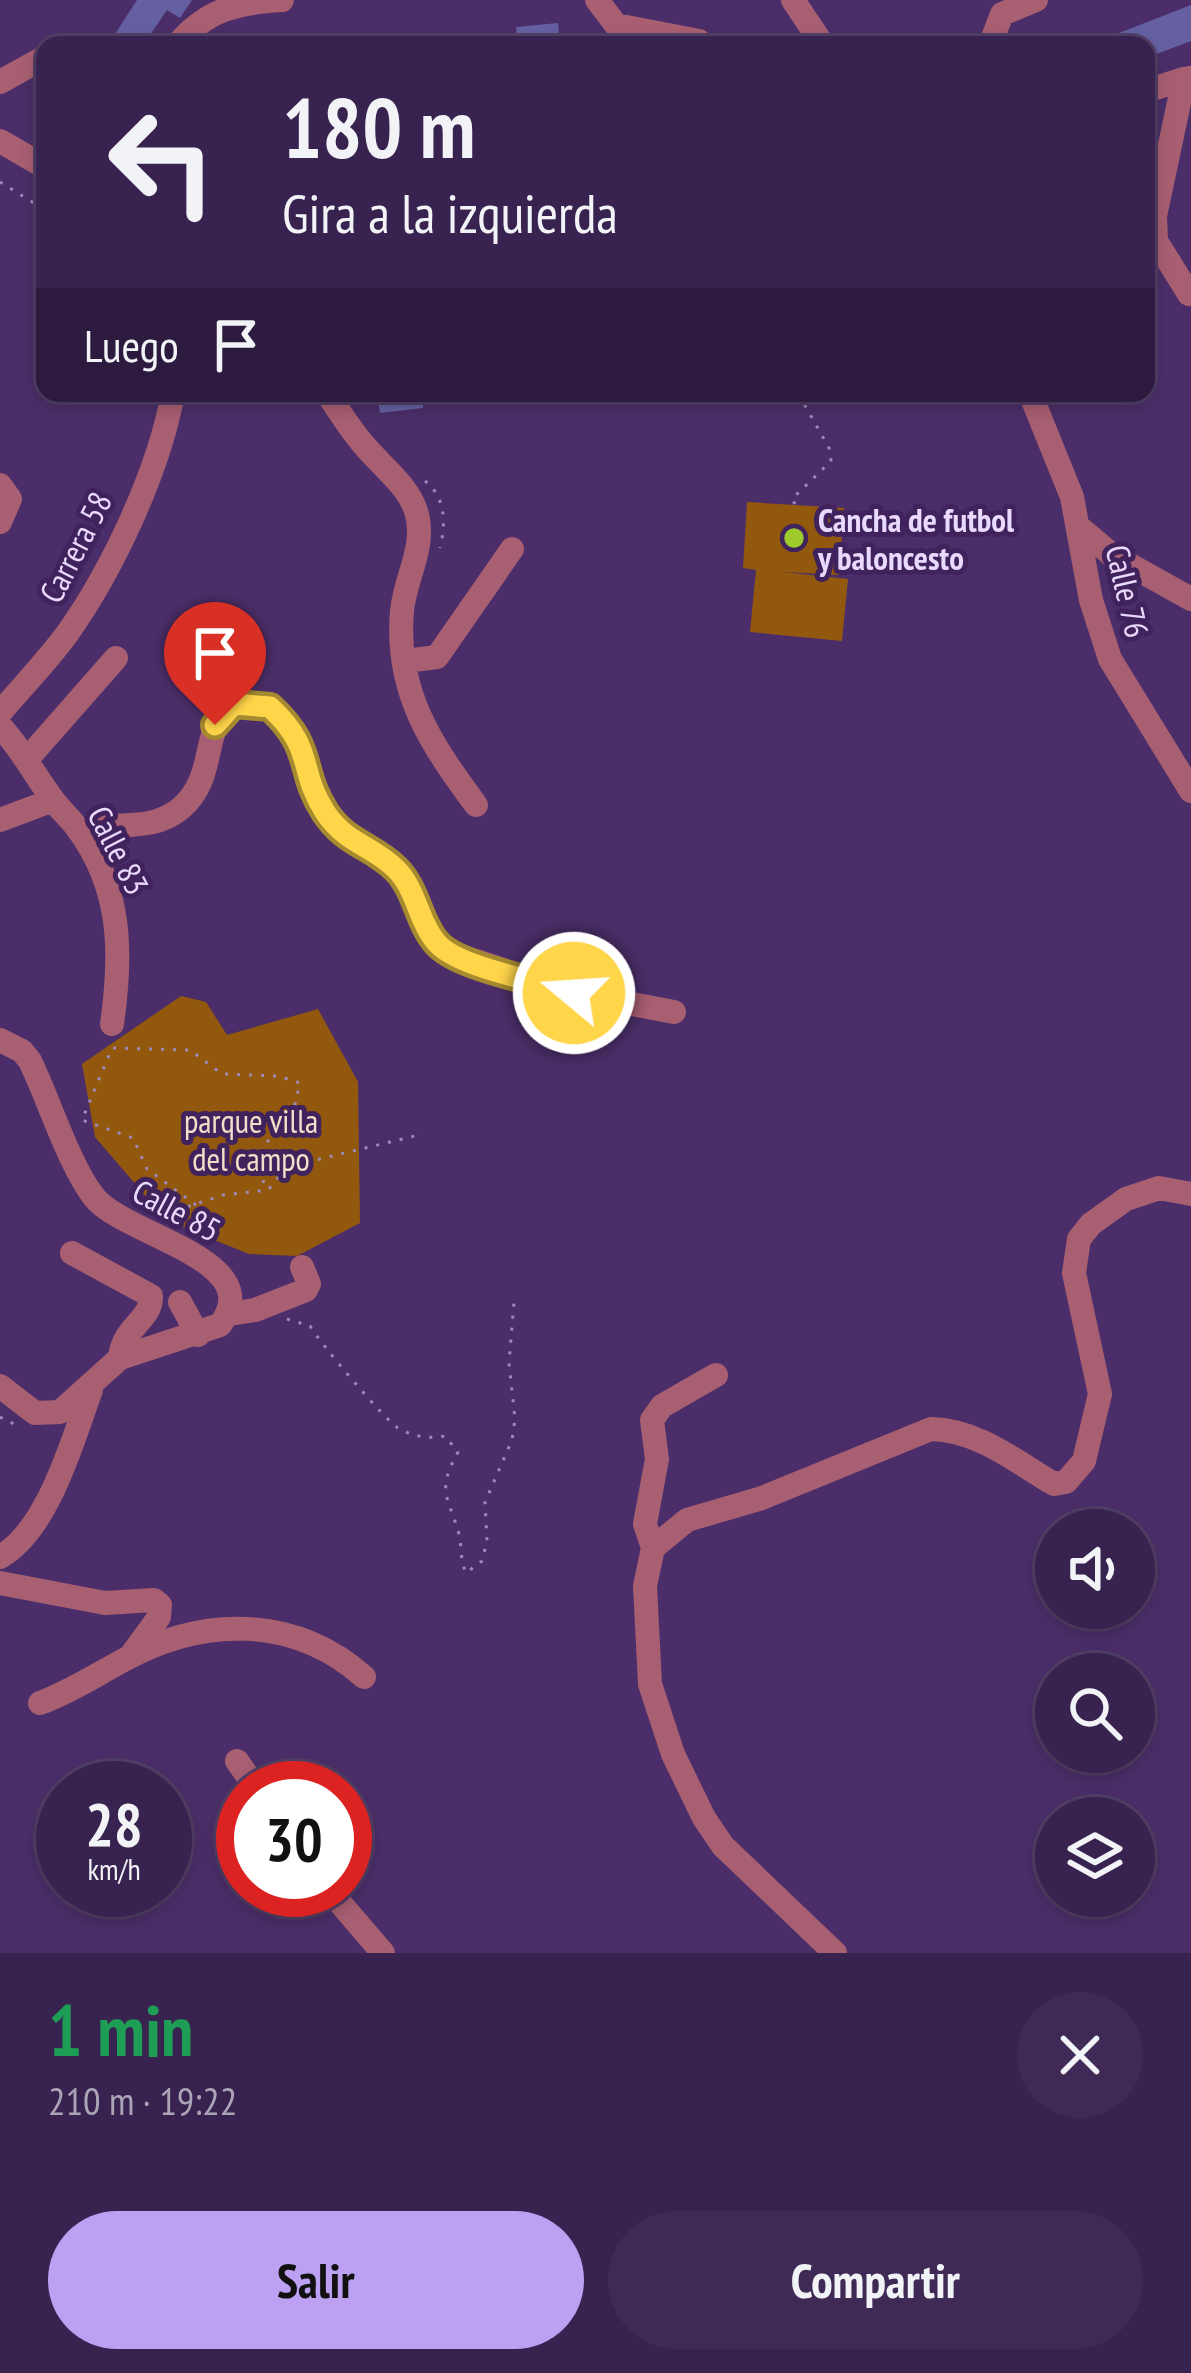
<!DOCTYPE html>
<html lang="es">
<meta charset="utf-8">
<style>
:root{--surface:#38224f;--page:#3f2a56;--text:#f1f3f6;--muted:#aba4b7;--line:#523f66;--accent:#bca0f2}
body{margin:0;font-family:"PT Sans Narrow",sans-serif;background:var(--page);color:var(--text);height:100vh;display:flex;flex-direction:column;font-size:45px;white-space:nowrap}
*{box-sizing:border-box;margin:0}
p{font-size:39px;color:var(--muted)}
.icon{flex:none;width:66px;height:66px;fill:none;stroke:currentColor;stroke-width:2;stroke-linecap:round;stroke-linejoin:round}
.map{position:relative;height:1953px;overflow:hidden}
.side{display:flex;flex-direction:column;background:var(--surface);flex:1}
.side>*{flex:none}
.guide{position:absolute;left:36px;top:36px;width:1119px;height:366px;border-radius:24px;box-shadow:0 6px 18px #0003,0 0 0 3px var(--line);background:#38224f;color:var(--text);overflow:hidden}
.fabs{position:absolute;left:1035px;top:1509px;display:grid;gap:24px}
.fabs a{display:grid;place-items:center;width:120px;height:120px;border-radius:50%;background:var(--surface);box-shadow:0 6px 18px #0003,0 0 0 3px var(--line);font-size:60px}
.speed{position:absolute;left:36px;top:1761px;display:flex;gap:24px;font-size:60px;font-weight:700;text-align:center}
.speed>*{display:grid;place-content:center;width:156px;height:156px;border-radius:50%;background:var(--surface);box-shadow:0 6px 18px #0003,0 0 0 3px var(--line);line-height:1}
.speed small{font-size:30px;font-weight:400}
.speed .limit{border:18px solid #d22;background:#fff;color:#111}
.pin{position:absolute;display:grid;place-items:center;width:102px;height:102px;color:#fff;margin:-123px -51px;border-radius:50% 50% 50% 0;rotate:-45deg;box-shadow:0 0 12px #0007}
.pin .icon{rotate:45deg}
.me{position:absolute;width:132px;margin:-66px;rotate:288deg;stroke-linejoin:round;filter:drop-shadow(0 0 9px #0008)}
.turn{display:flex;align-items:center;gap:42px;height:252px;padding:0 48px;font-size:54px}
.turn .icon{width:156px;height:156px;stroke-width:2.5}
.turn b{display:block;font-size:84px;line-height:102px}
.then{display:flex;align-items:center;height:114px;padding:0 48px;background:#0003;gap:24px;font-size:45px}
.round{display:grid;place-items:center;flex:none;width:126px;height:126px;border-radius:63px;background:var(--page)}
.overview{display:flex;align-items:center;justify-content:space-between;height:204px;padding:0 48px}
h1{font-size:72px;font-weight:600;line-height:90px;color:#1e9e55}
.primary-button{display:flex;gap:24px;margin-top:auto;padding:24px 48px}
.primary-button a{flex:1;height:138px;border-radius:72px;background:var(--accent);color:#111;font-size:48px;font-weight:600;line-height:138px;text-align:center}
.primary-button a+a{background:var(--page);color:var(--text)}
.map>svg:first-child{display:block}
</style>
<div class="map">
<svg width="1191" height="1953" viewBox="0 0 1191 1953">
<rect width="100%" height="100%" fill="#4b2e69"/>
<path fill="#92580d" d="M747,502L844,508L839,575L782,572L848,579L842,641L750,632L756,570L743,568Z
M181,996L206,1002L227,1035L318,1009L358,1082L360,1223L297,1256L249,1254L167,1221L95,1137L82,1064Z"/>
<path fill="#6460a2" d="M137,0H192L180,18L167,10L143,45H108Z
M1191,5V41L1146,58V45H1088Z
M558,23L560,45H518L516,27Z
M377,393H422L423,408L380,413Z"/>
<g fill="none" stroke-linecap="round" stroke-linejoin="round">
<path stroke="#9f89b8" stroke-width="3" stroke-dasharray="3 9" stroke-linecap="butt" d="M0,182L45,210
M425,481C446,497 446,524 440,548
M795,504L792,499L831,461L829,448L798,393
M196,1205L147,1169L133,1138L82,1120L112,1048L190,1050L222,1074L278,1076L300,1083L291,1121L268,1141L253,1162L268,1190
M165,1214L223,1195L268,1190L287,1167L423,1134
M287,1319L310,1326C320,1343 383,1418 398,1428C413,1437 429,1439 445,1436L458,1452C436,1492 448,1495 459,1534C462,1548 460,1560 466,1573L482,1561L487,1541L485,1502L512,1440L515,1419L509,1363L514,1302
M0,1417L14,1424"/>
<path stroke="#a85f71" stroke-width="24" d="M597,0L616,25L699,41
M793,0L823,45
M1002,14L1036,0
M177,45C207,9 237,3 282,0
M990,45L1002,14
M0,82L45,57
M1146,91L1184,79
M0,141L45,167
M1189,294L1156,241L1155,216L1184,79L1191,78
M327,393C337,408 347,424 359,439C376,462 407,483 416,511C427,546 405,577 402,611C395,692 431,744 476,805
M1030,393L1072,497L1091,600L1110,659L1191,791
M0,485L10,499L0,522
M1080,528L1112,555L1191,599
M405,661L437,657L512,549
M0,713C22,687 47,661 67,634C113,569 159,471 173,393
M0,726C24,752 34,775 54,801C61,811 71,819 78,829C122,889 122,954 112,1024
M29,757L116,658
M0,820L53,800
M81,832C115,819 148,834 180,809C223,773 195,717 243,701C314,712 295,767 325,813C344,842 375,847 397,871C420,895 421,930 445,951L574,993L674,1012
M0,1040L22,1051L30,1061C49,1100 69,1165 94,1197C124,1236 270,1259 220,1325L120,1358L60,1412L35,1413L0,1386
M72,1253L151,1296C152,1320 123,1326 120,1358
M180,1302L198,1335
M229,1314L255,1310L306,1290L309,1284L302,1267
M653,1548L645,1524L657,1459L652,1420L662,1406L716,1375
M0,1557C48,1530 72,1442 91,1390
M0,1583L105,1603L154,1600L160,1605L159,1617L132,1654
M40,1703C70,1692 94,1676 122,1661C202,1616 294,1615 364,1677
M237,1761L256,1788
M329,1890L383,1953
M835,1953L723,1846L704,1818L673,1754L650,1684L645,1586L653,1548L687,1520L762,1498L931,1429C978,1430 1015,1461 1054,1484L1066,1482L1084,1461L1100,1394L1074,1273L1079,1239L1091,1224L1126,1199L1159,1188L1191,1194"/>
</g>
<g fill="none" stroke-linecap="round" stroke-linejoin="round">
<defs>
<path id="route" d="M215,725L234,704L270,707C316,750 297,768 325,812C346,844 372,845 396,869C417,890 418,921 436,942C457,968 540,981 574,993"/>
</defs>
<use href="#route" stroke="#a68a30" stroke-width="30"/>
<use href="#route" stroke="#ffd54a" stroke-width="21"/>
</g>
<circle fill="#9eca2e" stroke="#40235d" stroke-width="4.5" cx="794" cy="538" r="12"/>
<g text-anchor="middle" dominant-baseline="central" stroke-width="10" stroke-linejoin="round" paint-order="stroke">
<g font-size="33" font-weight="bold" fill="#e8d9fd" stroke="#40235d" text-anchor="start">
<text x="818" y="519">Cancha de futbol<tspan x="818" dy="38">y baloncesto</tspan></text>
</g>
<g font-size="33" fill="#e8d9fd" stroke="#40235d">
<text transform="translate(75 547) rotate(-63)">Carrera 58</text>
<text transform="translate(1128 591) rotate(77)">Calle 76</text>
<text transform="translate(119 850) rotate(63)">Calle 83</text>
<text transform="translate(177 1210) rotate(28)">Calle 85</text>
</g>
<g font-size="33" fill="#f4ddc9" stroke="#40235d">
<text x="251" y="1120">parque villa<tspan x="251" dy="38">del campo</tspan></text>
</g>
</g>
</svg>
<div class="fabs">
<a><svg class="icon" aria-label="sound" viewBox="0 0 24 24"><path d="M4 9h4l5-4v14l-5-4H4zM17 9q2 3 0 6"/></svg></a>
<a><svg class="icon" aria-label="search" viewBox="0 0 24 24"><circle cx="10" cy="10" r="6"/><path d="M15 15l6 6"/></svg></a>
<a><svg class="icon" aria-label="layers" viewBox="0 0 24 24"><path d="M12 4l9 5-9 5-9-5zM3 14l9 5 9-5"/></svg></a>
</div>
<div class="speed"><div>28<small>km/h</small></div><div class="limit">30</div></div>
<div class="pin" style="left:215px;top:725px;background:#d93025"><svg class="icon" aria-label="arrive" viewBox="0 0 24 24"><path d="M6 21V4h12l-3 4 3 4H6"/></svg></div>
<svg class="me" style="left:574px;top:993px" viewBox="-20 -20 40 40"><circle r="17" fill="#ffd54a" stroke="#fff" stroke-width="3"/><path d="M0-11L8 9 0 5-8 9z" fill="#fff"/></svg>
<div class="guide">
<div class="turn"><svg class="icon" aria-label="left" viewBox="0 0 24 24"><path d="M17 20v-9H6M10 6l-5 5 5 5"/></svg><div><b>180 m</b>Gira a la izquierda</div></div>
<div class="then">Luego<svg class="icon" aria-label="arrive" viewBox="0 0 24 24"><path d="M6 21V4h12l-3 4 3 4H6"/></svg></div>
</div>
</div>
<section class="side">
<div class="overview"><div><h1>1 min</h1><p>210 m · 19:22</p></div><a class="round"><svg class="icon" aria-label="close" viewBox="0 0 24 24"><path d="M6 6l12 12M18 6L6 18"/></svg></a></div>
<div class="primary-button"><a>Salir</a><a>Compartir</a></div>
</section>
